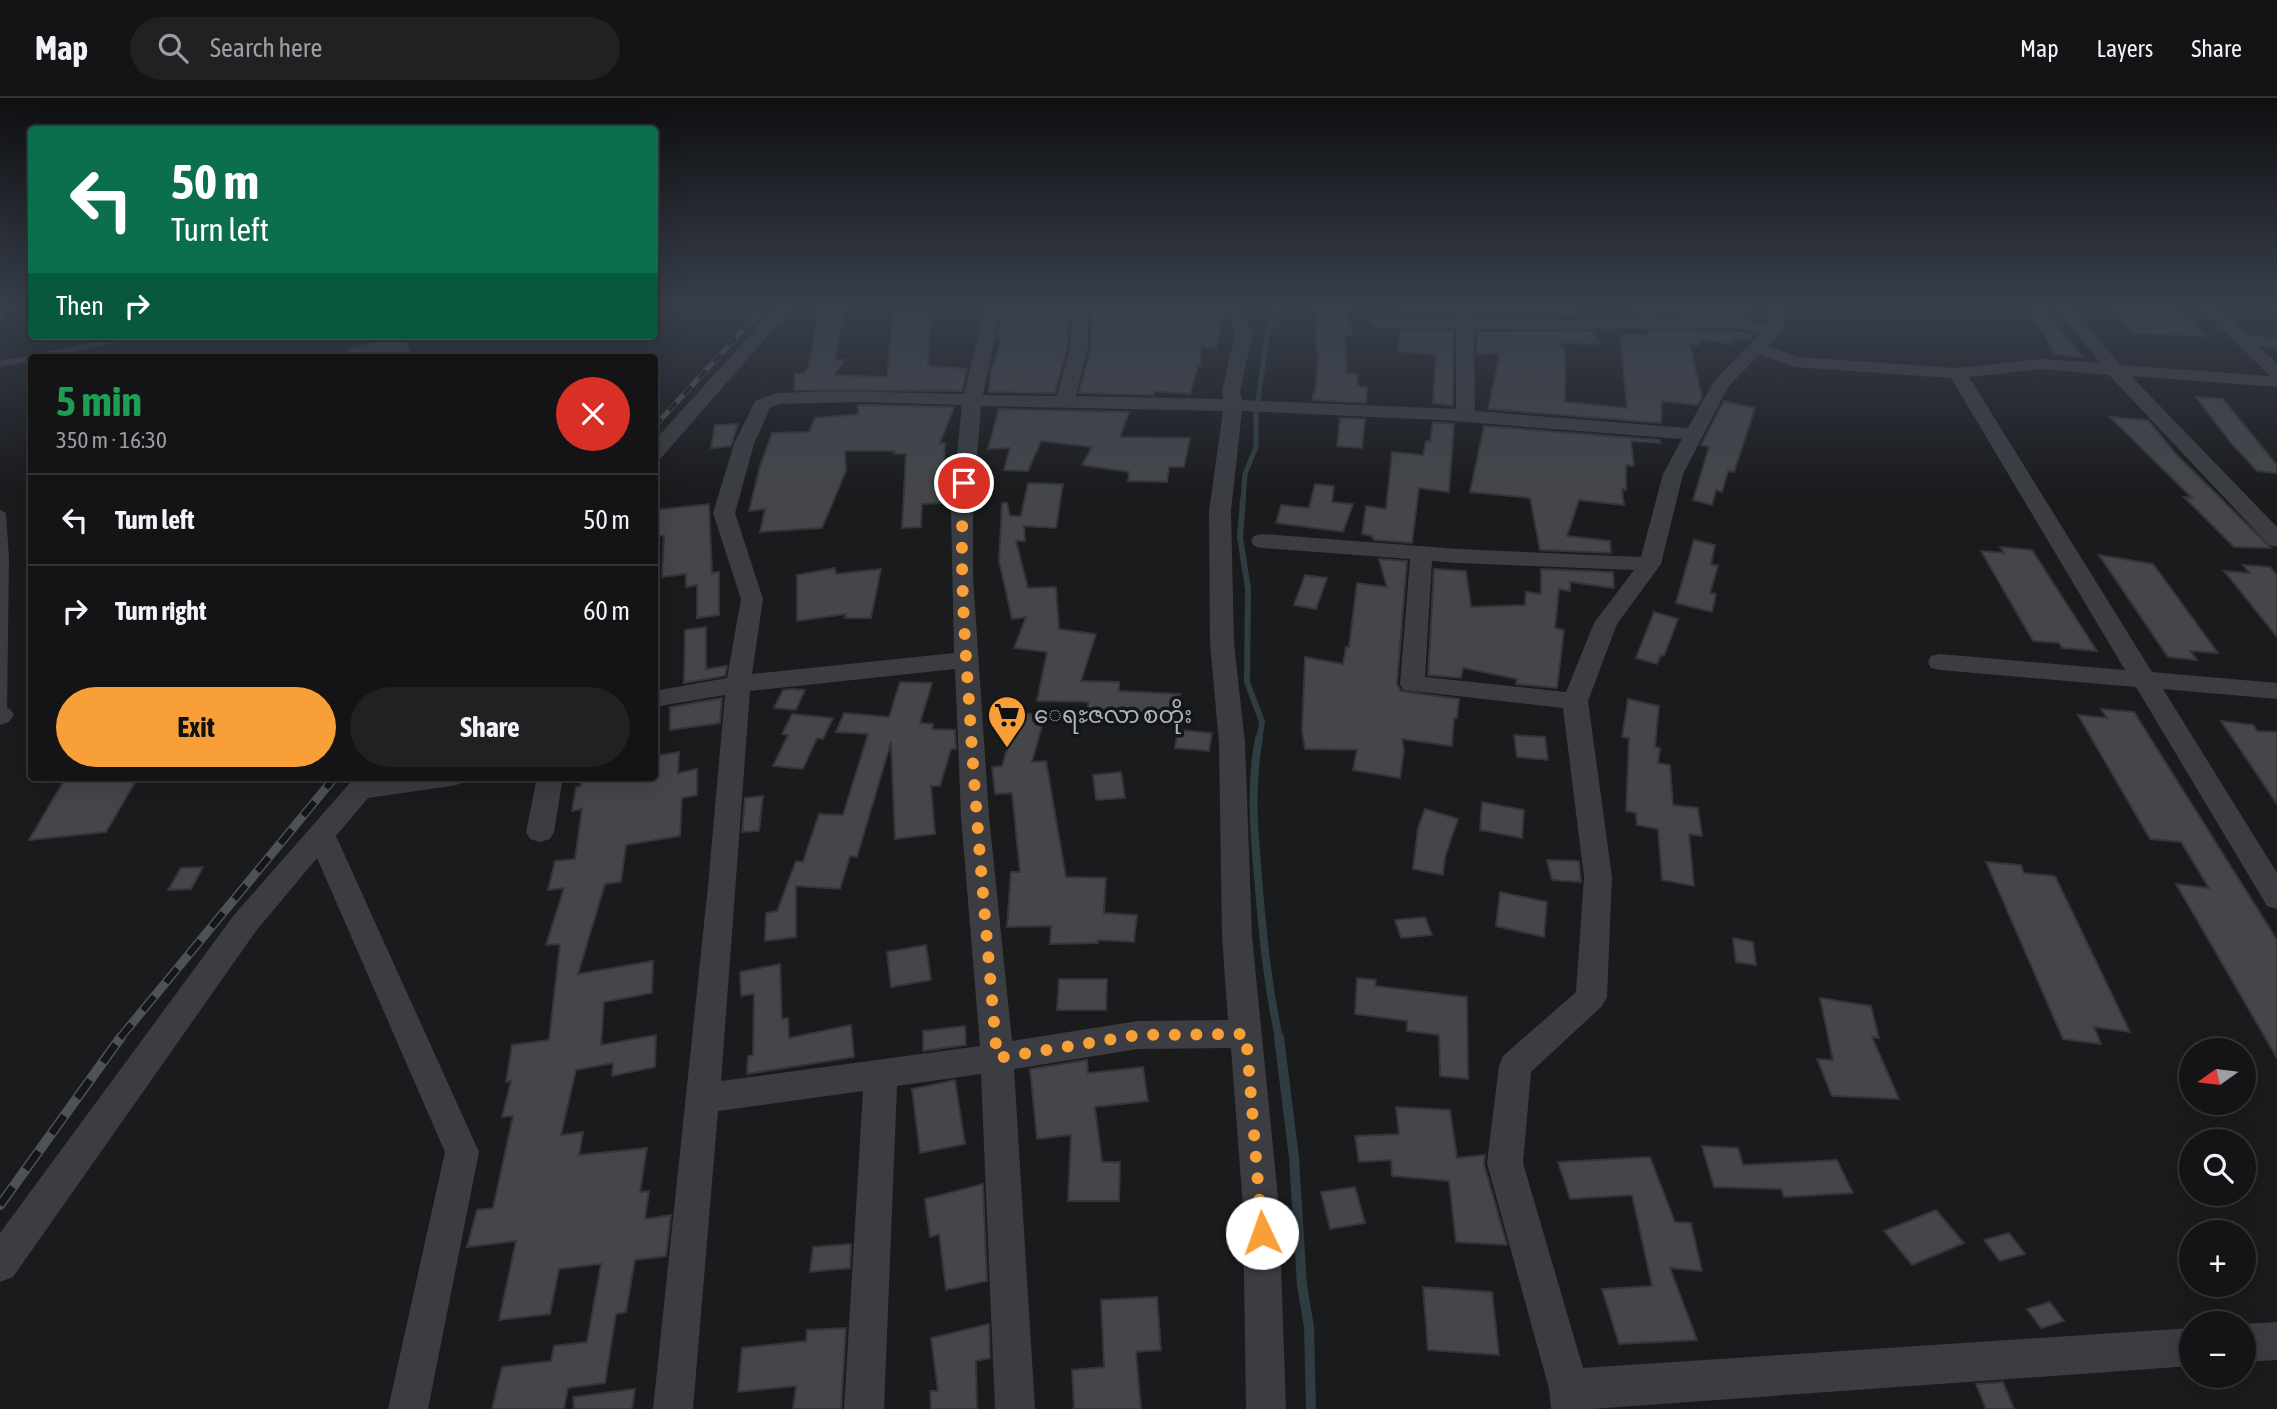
<!DOCTYPE html>
<meta charset="utf-8">
<style>
:root{--surface:#141416;--page:#212123;--text:#f1f3f6;--muted:#9d9ea1;--line:#333335;--accent:#f89f37}
body{margin:0;font-family:"Asap Condensed","Noto Sans Myanmar",sans-serif;background:var(--page);color:var(--text);height:100vh;display:flex;flex-direction:column;font-size:26px;white-space:nowrap}
*{box-sizing:border-box;margin:0}
p{font-size:23px;color:var(--muted)}
.icon{flex:none;width:38px;height:38px;fill:none;stroke:currentColor;stroke-width:2;stroke-linecap:round;stroke-linejoin:round}
.map{position:relative;flex:1;overflow:hidden}
.sheet{position:absolute;left:28px;top:256px;width:630px;height:427px;display:flex;flex-direction:column;background:var(--surface);border-radius:7px;box-shadow:0 7px 28px #0002,0 0 0 2px var(--line)}
.sheet>*{flex:none}
.guide{position:absolute;left:28px;top:28px;width:630px;height:214px;border-radius:7px;box-shadow:0 7px 28px #0002,0 0 0 2px var(--line);background:#0b6e4f;color:#fff;overflow:hidden}
.needle{width:46px;rotate:256deg}
.controls{position:absolute;left:2179px;top:940px;display:grid;gap:14px}
.controls a{display:grid;place-items:center;width:77px;height:77px;border-radius:50%;background:var(--surface);box-shadow:0 7px 28px #0002,0 0 0 2px var(--line);font-size:35px}
.pin{position:absolute;display:grid;place-items:center;width:60px;height:60px;color:#fff;margin:-30px;border:4px solid #fff;border-radius:50%;box-shadow:0 2px 7px #0007}
.me{position:absolute;width:77px;margin:-38px;rotate:357deg;stroke-linejoin:round;filter:drop-shadow(0 0 5px #0008)}
.turn{display:flex;align-items:center;gap:24px;height:147px;padding:0 28px;font-size:32px}
.turn .icon{width:91px;height:91px;stroke-width:2.5}
.turn b{display:block;font-size:49px;line-height:60px}
.then{display:flex;align-items:center;height:66px;padding:0 28px;background:#0003;gap:14px;font-size:26px}
.round{display:grid;place-items:center;flex:none;width:74px;height:74px;border-radius:37px;background:var(--page)}
.head{display:flex;align-items:center;justify-content:space-between;height:119px;padding:0 28px}
h1{font-size:42px;font-weight:700;line-height:52px;color:#1e9e55}
.primary-button{display:flex;gap:14px;margin-top:auto;padding:14px 28px}
.primary-button a{flex:1;height:80px;border-radius:42px;background:var(--accent);color:#111;font-size:28px;font-weight:700;line-height:80px;text-align:center}
.primary-button a+a{background:var(--page);color:var(--text)}
ul{padding:0;list-style:none}
li{display:flex;align-items:center;gap:21px;height:91px;padding:0 28px;border-top:2px solid var(--line)}
li div{flex:1}
li b{display:block;font-size:26px}
li em{font-style:normal}
header{display:flex;align-items:center;gap:42px;box-sizing:border-box;height:98px;padding:0 35px;background:var(--surface);border-bottom:2px solid var(--line)}
header strong{font-size:33px}
nav{display:flex;gap:38px;margin-inline-start:auto;font-size:24px}
.search{width:490px;height:63px;background:var(--page);display:flex;align-items:center;gap:18px;box-sizing:border-box;padding:0 24px;border-radius:38px;color:var(--muted);font-size:26px}
.map>svg:first-child{display:block}
</style>
<header>
<strong>Map</strong>
<div class="search"><svg class="icon" aria-label="search" viewBox="0 0 24 24"><circle cx="10" cy="10" r="6"/><path d="M15 15l6 6"/></svg>Search here</div>
<nav><a>Map</a><a>Layers</a><a>Share</a></nav>
</header>
<div class="map">
<svg width="2277" height="1311" viewBox="0 0 2277 1311">
<rect width="100%" height="100%" fill="#1a1b1d"/>
<g fill="none" stroke-linecap="round" stroke-linejoin="round">
<path stroke="#2f3c42" stroke-width="5" d="M1258,303L1268,231L1278,215L1277,210
M1243,403L1245,376L1256,349V313"/>
<path stroke="#2f3c42" stroke-width="6" d="M1243,401L1240,439L1248,491L1247,584L1262,624L1259,642"/>
<path stroke="#2f3c42" stroke-width="8" d="M1259,640C1250,688 1254,733 1258,780C1263,837 1267,885 1279,940"/>
<path stroke="#2f3c42" stroke-width="10" d="M1279,939L1294,1060L1302,1187L1309,1229L1311,1311"/>
</g>
<path fill="#44464a" stroke="#343539" stroke-width="2" d="M820,210H844L835,262H845L834,277L887,279L893,213L930,216L928,268L967,271L962,293L794,292L795,275L804,276L808,269Z
M1005,210H1069L1067,249L1055,295L989,294L991,273L1001,243L998,235Z
M1091,210H1221L1223,215L1216,251L1201,249V268H1198L1190,296L1155,293L1153,297L1079,295L1091,250Z
M1316,210H1347L1352,237H1345L1347,275L1358,276L1357,288L1367,290L1366,305L1312,302L1316,287L1319,254H1316Z
M1403,210H1450L1451,217H1402Z
M1471,210H1575L1582,219L1474,217Z
M1656,210H1750V220L1659,216Z
M2029,210H2042L2083,259L2055,256Z
M2108,210H2176L2206,238L2133,235Z
M1400,232L1453,233V308L1433,305L1436,257L1398,253Z
M1648,232L1743,234L1751,235V242L1733,240L1734,246L1697,241L1699,247H1690L1702,299L1697,307L1662,303L1661,325L1488,311L1500,255L1477,256V234H1592L1600,246L1559,245L1565,254V304L1627,310L1620,237H1650Z
M403,238L412,259H349L348,251Z
M2196,299L2223,301L2277,367V375L2257,373L2232,346Z
M1724,303L1755,310L1734,374L1728,373L1722,394L1716,392L1712,407L1693,402L1709,349L1701,347Z
M858,307L954,309L940,345H945L943,405L922,406L921,429L902,430L906,356H894L895,353H845L846,373L822,430L760,434L765,411L749,413L760,368L772,335L809,334L815,320L858,316Z
M999,311L1129,314L1120,339L1190,340L1184,369H1169L1167,384L1128,383L1129,374L1082,367L1092,349L1041,343L1028,373L1004,372L1010,350L988,351Z
M2110,319L2148,322L2175,355L2271,450L2234,449L2184,399L2192,400Z
M1340,320L1365,321L1362,350L1337,348Z
M1433,324L1454,326L1449,394L1419,390L1412,445L1374,442L1372,438L1362,436L1366,408L1386,411L1392,354L1423,357L1426,343L1430,344Z
M738,326L731,348L711,350L715,327Z
M1484,328L1659,342L1660,345L1631,343L1634,368L1626,367V392L1622,391L1624,407L1579,402L1567,438L1610,443L1611,455L1540,452L1530,400L1470,394Z
M1028,385L1063,386L1056,430L1024,428L1025,443H1016L1028,490L1056,489L1059,531L1096,536L1081,583L1119,584V593L1180,596V612H1157V615L1088,611V604L1037,603L1047,554L1014,550L1026,519L1012,521L999,463L1002,405H1007L1010,418H1021Z
M1315,386L1334,388L1332,404L1353,406L1343,434L1276,425L1281,407L1309,410Z
M709,406L712,475L719,474V517L697,520V487L686,489V476L662,479L664,438L654,437V412Z
M1694,442L1715,447L1711,466L1718,468L1710,495L1716,496L1712,514L1676,505Z
M2000,449L2032,452L2097,553L2062,550L2059,545L2033,543L1981,453L2004,455Z
M2099,457L2153,466L2218,555L2190,553L2197,562L2168,559Z
M1379,461L1407,463L1397,586L1401,593L1459,601L1457,620H1454L1452,648L1402,641L1404,653L1400,680L1353,672L1357,652L1305,651L1302,633L1305,559L1343,566L1346,549H1349L1357,485L1387,489Z
M2243,467L2270,469L2277,477V539L2224,473L2250,475Z
M835,470L836,476L881,471L871,520H845L846,516L797,523V477Z
M1434,471L1466,473L1471,509L1525,507L1526,494L1541,496V471L1613,474L1614,490L1570,484V493L1559,491L1555,530L1564,532L1557,590L1516,586L1517,581L1463,570L1461,580L1428,577Z
M1305,477L1327,480L1316,511L1294,507Z
M1654,514L1678,521L1664,558L1661,557L1657,566L1636,560Z
M706,529V571L727,568L725,578L684,585L685,532Z
M900,584L932,585L920,625L933,626L932,631L955,632L956,651H951L940,688H931L935,736L895,741L891,644L857,759L850,758L840,791L796,788V839L765,843L766,815L777,813L796,763L803,764L819,716L843,717L868,636L836,634L844,615L889,619Z
M792,591L805,592L796,612L774,610L783,592Z
M722,600L720,625L670,632V609Z
M1628,601L1659,608L1655,649L1660,650L1658,665L1670,667L1673,707L1698,710L1702,738L1689,736L1694,788L1662,782L1658,731L1637,727L1636,715L1626,713L1629,640L1622,639Z
M2101,611L2134,614L2277,842V960L2176,786L2209,790L2181,744L2150,741L2078,617L2107,620Z
M1018,615L1045,617L1032,664L1046,663L1066,779L1106,780L1104,815L1137,817L1134,844L1098,842V845L1050,846L1051,828L1007,829L1011,774H1020L1012,695L995,696L992,669L1002,668Z
M792,616L833,620L823,641L817,640L803,671L773,668L788,637L782,636Z
M2221,623L2253,627L2257,633L2277,634V706Z
M1178,632L1212,635L1209,653L1175,650Z
M1514,637L1545,639L1548,662L1517,659Z
M679,654L678,675L697,671V697L682,700L680,738L626,747L621,784L605,786L578,876L653,863L652,895L604,904L601,947L656,937L655,969L612,978L613,965L576,972L561,1037L583,1034L579,1057L647,1050L640,1094L649,1093L645,1121L671,1117L666,1158L635,1162L626,1214L616,1216L605,1285L568,1290L564,1311H492L502,1269L551,1263L554,1248L587,1244L601,1166L559,1171L550,1216L499,1222L516,1143L467,1149L477,1112L493,1110L513,1018L502,1019L511,983L506,984L512,947L549,942L560,846L546,847L564,790L548,792L555,763L575,761L582,711L572,713L576,689L581,688L582,679H654V658Z
M1121,674L1125,700L1096,702L1093,677Z
M66,679H138L106,734L29,742Z
M763,698L759,733L742,734L745,700Z
M1482,704L1524,712L1522,740L1480,732Z
M1425,711L1458,721L1445,759L1443,777L1413,771L1418,730Z
M1547,762L1579,763L1581,784L1552,782Z
M1986,764L2021,767L2024,775L2055,778L2130,934L2094,929L2101,946L2063,941Z
M203,769L191,791L168,792L181,770Z
M1500,794L1547,804L1544,839L1496,828Z
M1425,819L1432,837L1401,840L1395,822Z
M1733,840L1753,844L1756,867L1736,864Z
M926,847L931,882L891,889L887,854Z
M780,866L782,921L788,920L789,940L851,927L854,959L747,976L748,958L753,957L754,896L741,898L740,874Z
M1357,880L1376,882L1375,888L1467,899L1468,981L1440,978L1439,937L1407,933V923L1355,916Z
M1059,881H1107L1106,912H1057Z
M1820,900L1871,908L1879,940L1872,939L1899,1001L1832,998L1817,961L1833,962Z
M965,928L966,947L923,953V933Z
M1087,962L1088,975L1143,969L1148,1003L1095,1009L1102,1064H1120L1119,1103H1068L1071,1037L1037,1041L1030,971Z
M955,982L965,1046L920,1055L912,991Z
M1396,1009L1450,1012L1457,1060L1485,1057L1484,1066L1507,1147L1456,1144L1449,1083L1392,1078L1391,1062L1359,1064L1355,1038L1399,1036Z
M1702,1048L1738,1050L1743,1067L1837,1062L1853,1095L1784,1099L1781,1091L1714,1089Z
M1650,1059L1675,1124L1691,1125L1702,1173L1670,1170L1697,1242L1619,1246L1602,1191L1652,1188L1632,1097L1570,1101L1558,1064Z
M983,1086L987,1183L946,1192L939,1136L930,1139L925,1101Z
M1355,1089L1365,1125L1330,1131L1321,1094Z
M1936,1112L1964,1145L1912,1167L1884,1133Z
M2009,1135L2025,1156L2000,1163L1984,1142Z
M851,1146L850,1170L810,1174L813,1149Z
M1423,1189L1492,1194L1499,1257L1428,1252Z
M1157,1199L1161,1252L1136,1254L1141,1311H1074L1072,1272L1104,1269L1101,1202Z
M2050,1204L2064,1223L2041,1230L2027,1211Z
M989,1226L990,1260L976,1263L977,1311H931L930,1293H938L931,1240Z
M846,1230L841,1311H793L796,1288L738,1294L742,1250L806,1243L807,1232Z
M2003,1284L2014,1311H1986L1976,1286Z
M635,1291L632,1311H574L573,1299Z"/>
<g fill="none" stroke-linecap="round" stroke-linejoin="round">
<path fill="#3b3d42" fill-rule="evenodd" d="M0,210H6L5,221L0,224Z
M126,238H145L51,259H32V263L0,269V263Z
M0,412L6,415L9,460L7,618L0,623Z"/>
<path fill="#3b3d42" fill-rule="evenodd" d="M775,210H792L661,360L654,362V343Z
M985,210H1001L983,297L1057,298L1070,249L1072,210H1088V249L1076,298L1223,301L1222,294L1235,235L1224,210H1240L1253,235L1240,294L1242,302L1456,311V230L1379,229L1373,228L1370,224L1373,220H1455L1452,210H1468L1472,220L1580,222L1638,219L1635,210H1651L1655,219L1743,221L1766,226L1769,210H1785L1782,233L1768,248L1797,259L1957,270L2041,261L2100,265L2056,210H2073L2120,267L2270,278L2200,210H2217L2247,237L2277,240V250L2259,249L2277,265V289L2131,278L2277,429V449L2269,447L2109,277L2041,271L1969,279L2152,574L2277,585V601L2163,591L2277,775V811L2267,808L2136,589L1940,572L1931,570L1928,564L1931,558L1940,556L2125,572L1951,280L1795,269L1759,257L1728,289L1683,376L1661,466L1617,526L1588,603L1612,779L1607,899L1602,908L1531,974L1523,1065L1583,1270L2191,1230V1268L1591,1311H1551L1549,1291L1487,1065L1499,968L1503,958L1576,894L1584,779L1563,610L1403,592L1400,586L1410,461L1262,450L1254,448L1251,443L1254,438L1262,436L1458,451L1641,459L1663,376L1682,341L1439,322L1242,313L1231,413L1234,545L1245,645L1252,838L1279,1110L1286,1311H1246L1243,1110L1231,950L1138,951L1014,971L1035,1311H995L981,976L897,988L884,1311H844L863,993L718,1013L693,1311H653L708,788L725,597L654,609V593L727,580L741,501L713,415L734,346L755,303L776,295L836,293L964,296ZM1648,229L1743,231L1761,235L1714,283L1688,330L1475,313L1474,231L1580,232ZM859,304L962,307L951,413L954,555L752,576L763,501L735,415L754,346L770,310L779,306ZM981,308L1223,313L1209,413L1210,545L1219,645L1222,838L1228,922L1138,923L1012,943L989,718L973,479V413ZM1432,463L1458,465L1634,472L1594,525L1566,594L1425,579ZM955,571L961,718L980,948L721,983L750,593Z
M0,609L10,611L14,617L9,624L0,627Z
M355,679H464L460,686L451,688L368,700L336,738L479,1054L428,1311H388L445,1054L317,760L256,833L13,1179L0,1184V1135L234,817Z
M537,679H563L554,734L550,741L540,744L530,741L526,734Z
M2277,1224V1262L2244,1264V1226Z"/>
<defs>
<path id="rail-far2" d="M654,329L763,210"/>
<path id="rail-far1" d="M120,940L335,679"/>
<path id="rail" d="M0,1107L121,939"/>
</defs>
<use href="#rail-far2" stroke="#4e5157" stroke-width="5"/>
<use href="#rail-far1" stroke="#4e5157" stroke-width="9"/>
<use href="#rail" stroke="#4e5157" stroke-width="10"/>
<use href="#rail-far2" stroke="#151618" stroke-width="3.5" stroke-dasharray="11" stroke-linecap="butt"/>
<use href="#rail-far1" stroke="#151618" stroke-width="6" stroke-dasharray="18" stroke-linecap="butt"/>
<use href="#rail" stroke="#151618" stroke-width="7" stroke-dasharray="22" stroke-linecap="butt"/>
</g>
<linearGradient id="sky" x2="0" y2="1"><stop stop-color="#0e0f10"/><stop offset="0.53" stop-color="#383f4c"/><stop offset="1" stop-color="#383f4c" stop-opacity="0"/></linearGradient>
<rect width="2277" height="393" fill="url(#sky)"/>
<g fill="none" stroke-linecap="round" stroke-linejoin="round">
<path stroke="#f89f37" stroke-width="12" stroke-dasharray="0 21.6" d="M964,385C959,458 964,531 969,604C976,723 987,841 997,960L1138,937L1246,936L1262,1135"/>
</g>
<defs>
<symbol id="supermarket-pin" viewBox="-11 -11 22 30"><path d="M0 17L-7.5 6A9.5 9.5 0 1 1 7.5 6Z" fill="#f89f37" stroke="#151618"/><path d="M-6-5.5h2.5l.6 2H6L4.5 2H-2.5L-4.4-4H-6ZM-1.5 3.2a1.3 1.3 0 1 0 .1 0ZM3 3.2a1.3 1.3 0 1 0 .1 0Z" fill="#111"/></symbol>
</defs>
<g fill-rule="evenodd">
<use href="#supermarket-pin" x="985" y="595" width="44" height="60"/>
</g>
<g text-anchor="middle" dominant-baseline="central" stroke-width="7" stroke-linejoin="round" paint-order="stroke">
<g font-size="23" fill="#adb3bd" stroke="#151618" text-anchor="start">
<text x="1034" y="617">ေရႊဇလာ စတိုး</text>
</g>
</g>
</svg>
<div class="controls">
<a><svg class="needle" viewBox="-14 -14 28 28"><path d="M0-13l5 13h-10z" fill="#e53935"/><path d="M0 13l5-13h-10z" fill="#9d9ea1"/></svg></a>
<a><svg class="icon" aria-label="search" viewBox="0 0 24 24"><circle cx="10" cy="10" r="6"/><path d="M15 15l6 6"/></svg></a>
<a>+</a>
<a>−</a>
</div>
<div class="pin" style="left:964px;top:385px;background:#d93025"><svg class="icon" aria-label="arrive" viewBox="0 0 24 24"><path d="M6 21V4h12l-3 4 3 4H6"/></svg></div>
<svg class="me" style="left:1262px;top:1135px" viewBox="-20 -20 40 40"><circle r="19" fill="#fff"/><path d="M0-13L10 11 0 6-10 11z" fill="#f89f37"/></svg>
<div class="guide">
<div class="turn"><svg class="icon" aria-label="left" viewBox="0 0 24 24"><path d="M17 20v-9H6M10 6l-5 5 5 5"/></svg><div><b>50 m</b>Turn left</div></div>
<div class="then">Then<svg class="icon" aria-label="right" viewBox="0 0 24 24"><path d="M7 20v-9h11M14 6l5 5-5 5"/></svg></div>
</div>
<section class="sheet">
<div class="head"><div><h1>5 min</h1><p>350 m · 16:30</p></div><a class="round" style="background:#d93025;color:#fff"><svg class="icon" aria-label="close" viewBox="0 0 24 24"><path d="M6 6l12 12M18 6L6 18"/></svg></a></div>
<ul>
<li><svg class="icon" aria-label="left" viewBox="0 0 24 24"><path d="M17 20v-9H6M10 6l-5 5 5 5"/></svg><div><b>Turn left</b></div><em>50 m</em></li>
<li><svg class="icon" aria-label="right" viewBox="0 0 24 24"><path d="M7 20v-9h11M14 6l5 5-5 5"/></svg><div><b>Turn right</b></div><em>60 m</em></li>
</ul>
<div class="primary-button"><a>Exit</a><a>Share</a></div>
</section>
</div>
